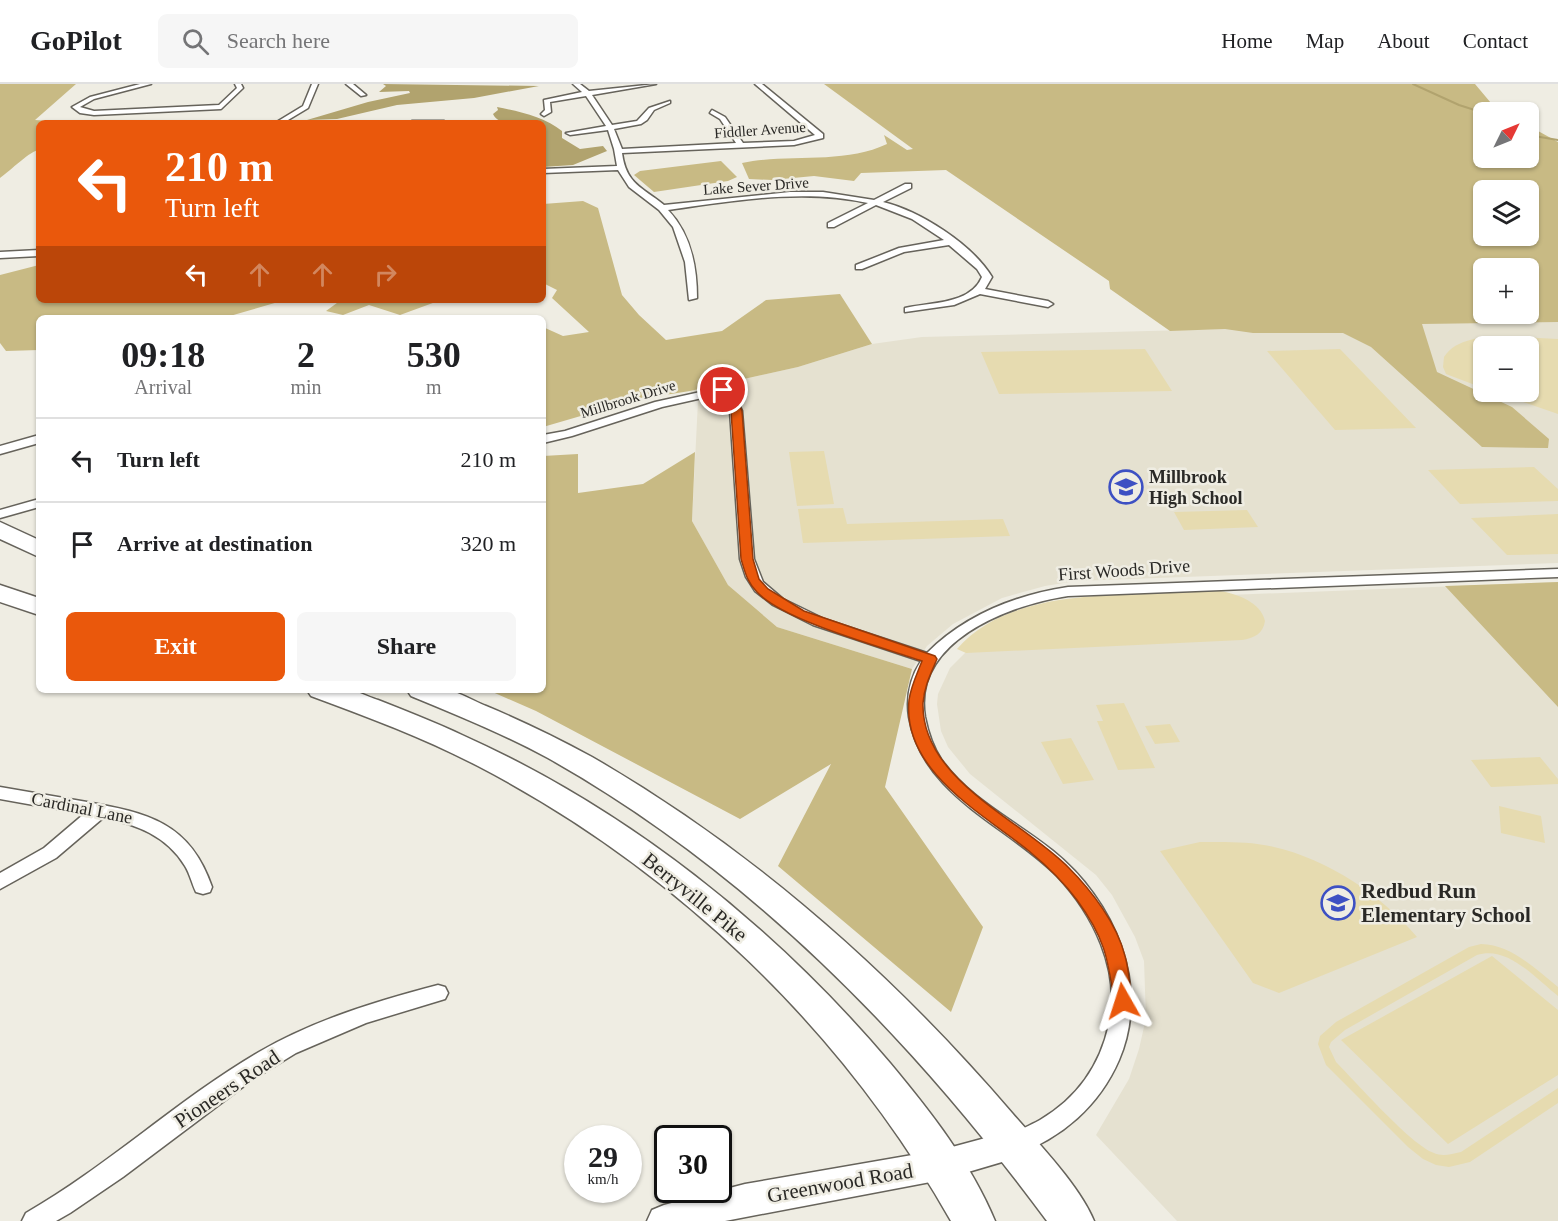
<!DOCTYPE html>
<meta charset="utf-8">
<style>
:root{--surface:#fff;--page:#f6f6f6;--text:#202124;--muted:#757577;--line:#e0e0e0;--accent:#ea580c}
body{margin:0;font-family:"Times New Roman",serif;background:var(--page);color:var(--text);height:100vh;display:flex;flex-direction:column;font-size:22px;white-space:nowrap}
*{box-sizing:border-box;margin:0}
p{font-size:20px;color:var(--muted)}
.icon{flex:none;width:33px;height:33px;fill:none;stroke:currentColor;stroke-width:2;stroke-linecap:round;stroke-linejoin:round}
.map{position:relative;flex:1;overflow:hidden}
.sheet{position:absolute;left:36px;top:231px;width:510px;height:378px;display:flex;flex-direction:column;background:var(--surface);border-radius:9px;box-shadow:0 2px 4px #0004}
.sheet>*{flex:none}
.hud{position:absolute;left:36px;top:36px;width:510px;height:183px;border-radius:9px;box-shadow:0 2px 4px #0004;background:#ea580c;color:#fff;overflow:hidden}
.needle{width:39px;rotate:47deg}
.controls{position:absolute;left:1473px;top:18px;display:grid;gap:12px}
.controls a{display:grid;place-items:center;width:66px;height:66px;border-radius:9px;background:var(--surface);box-shadow:0 2px 4px #0004;font-size:30px}
.speed{position:absolute;left:564px;top:1041px;display:flex;gap:12px;font-size:30px;font-weight:700;text-align:center}
.speed>*{display:grid;place-content:center;width:78px;height:78px;border-radius:50%;background:var(--surface);box-shadow:0 2px 4px #0004;line-height:1}
.speed small{font-size:15px;font-weight:400}
.speed .limit{border:3px solid #111;border-radius:9px;background:#fff;color:#111}
.pin{position:absolute;display:grid;place-items:center;width:51px;height:51px;color:#fff;margin:-26px;border:3px solid #fff;border-radius:50%;box-shadow:0 2px 6px #0007}
.me{position:absolute;width:66px;margin:-33px;rotate:354deg;stroke-linejoin:round;filter:drop-shadow(0 0 4px #0008)}
.turn{display:flex;align-items:center;gap:21px;height:126px;padding:0 30px;font-size:27px}
.turn .icon{width:78px;height:78px;stroke-width:2.5}
.turn b{display:block;font-size:42px;line-height:51px}
.lanes{display:flex;align-items:center;height:57px;padding:0 30px;background:#0003;justify-content:center;gap:30px;direction:ltr}
.lanes .off{opacity:.35}
.eta{display:flex;justify-content:space-evenly;align-items:center;height:102px;text-align:center}
.eta b{font-size:36px;font-weight:600;line-height:42px}
.action{display:flex;gap:12px;margin-top:auto;padding:12px 30px}
.action a{flex:1;height:69px;border-radius:9px;background:var(--accent);color:#fff;font-size:24px;font-weight:600;line-height:69px;text-align:center}
.action a+a{background:var(--page);color:var(--text)}
ul{padding:0;list-style:none}
li{display:flex;align-items:center;gap:18px;height:84px;padding:0 30px;border-top:2px solid var(--line)}
li div{flex:1}
li b{display:block;font-size:22px}
li em{font-style:normal}
header{display:flex;align-items:center;gap:36px;box-sizing:border-box;height:84px;padding:0 30px;background:var(--surface);border-bottom:2px solid var(--line)}
header strong{font-size:28px}
nav{display:flex;gap:33px;margin-inline-start:auto;font-size:21px}
.search{width:420px;height:54px;background:var(--page);display:flex;align-items:center;gap:15px;box-sizing:border-box;padding:0 21px;border-radius:9px;color:var(--muted);font-size:22px}
.map>svg:first-child{display:block}
</style>
<header>
<strong>GoPilot</strong>
<div class="search"><svg class="icon" aria-label="search" viewBox="0 0 24 24"><circle cx="10" cy="10" r="6"/><path d="M15 15l6 6"/></svg>Search here</div>
<nav><a>Home</a><a>Map</a><a>About</a><a>Contact</a></nav>
</header>
<div class="map">
<svg width="1558" height="1137" viewBox="0 0 1558 1137">
<rect width="100%" height="100%" fill="#efede3"/>
<path fill="#e5e1d0" fill-rule="evenodd" d="M1558,236V479L1076,497L1045,502L1002,514L953,540L927,562L912,585L777,543L728,501L692,437L698,317L690,307L798,283L872,260L922,253ZM1484,262H1528V308H1484Z
M1558,498V1137H1177L1096,1051L1129,995L1139,965L1146,934L1144,877L1135,853L1112,811L1096,791L970,690L948,663L941,647L937,620L938,610L950,584L975,559L1104,516Z"/>
<path fill="#e6dbb0" d="M1503,252L1558,255V330L1494,308H1528V262H1484L1483,304L1446,290L1443,283L1444,273C1456,254 1484,253 1503,252Z
M1145,265L1172,307L999,310L981,268Z
M1340,265L1416,344L1335,346L1267,267Z
M824,367L834,420L797,422L789,368Z
M1534,383L1558,405V417L1460,420L1428,386Z
M843,424L847,440L1003,435L1010,452L803,459L798,425Z
M1247,426L1258,443L1184,446L1174,428Z
M1558,430V470L1507,471L1471,434Z
M1220,507C1237,510 1261,518 1265,537C1263,550 1254,554 1242,556L966,569L957,565C1003,512 1087,512 1151,509C1174,508 1197,506 1220,507Z
M1124,619L1155,684L1118,686L1097,637H1103L1096,621Z
M1170,640L1180,658L1155,660L1145,642Z
M1071,654L1094,696L1063,700L1041,658Z
M1540,673L1558,695V700L1491,703L1471,676Z
M1499,722L1541,732L1545,759L1501,749Z
M1200,758C1224,758 1250,757 1274,763C1327,775 1382,811 1417,853L1279,909L1253,899L1160,767Z
M1481,860C1512,861 1534,884 1558,903V912C1536,895 1508,861 1477,871L1345,946L1331,958L1329,963L1336,978C1356,998 1411,1061 1434,1069C1443,1073 1451,1070 1461,1068L1558,1004V1019L1470,1078L1449,1083L1436,1081L1423,1075L1408,1063L1326,981L1318,960L1320,952L1336,938L1469,863Z
M1492,872L1558,926V991L1448,1060L1341,956Z"/>
<path fill="#c8ba84" fill-rule="evenodd" d="M0,0H76L35,36L79,39H39V66C31,66 10,87 0,94Z
M824,0H1475L1496,25L1503,28H1484V74H1528L1529,42L1558,58V238L1422,240L1437,288L1512,323L1549,355L1548,364L1482,363L1371,263L1343,249H1253L1225,245L1170,247L1110,205L1109,197L946,86L861,89L854,97L814,92L772,96L749,95L742,79C789,69 843,81 887,60L884,51L907,66L913,65ZM1528,106V152H1484V106ZM1528,184V230H1484V184Z
M721,77L737,93L728,97L654,108L634,91L640,87Z
M583,117L598,124L622,211L639,231L666,256L722,247L766,216L840,210L872,260L798,283L690,307L639,315L543,343V243L563,252L589,248L552,214L557,206L543,199V120Z
M39,181V216H285L223,234H39V266L6,267L0,259V191Z
M341,216H441L400,231L369,221L343,231L326,227Z
M695,368L692,437L728,501L777,543L912,585L885,703L983,843L951,928L778,782L831,680L740,735L536,627L488,606H543V372L578,370V409L643,400Z
M1558,498V623L1445,502Z"/>
<path fill="#b1a36e" d="M383,0L539,2L474,14L397,21L337,35L307,36L368,18L410,9L409,7L379,8L386,2Z
M497,23C518,27 545,33 562,47V54L580,65L603,62L607,67L573,81L543,83V39C528,39 500,45 493,30L498,26Z"/>
<g fill="none" stroke-linecap="round" stroke-linejoin="round">
<path stroke="#b1a36e" stroke-width="2" d="M1413,0L1459,21L1484,29
M1528,51L1558,56"/>
<defs>
<path id="street" d="M140,0H151L94,15L80,23L94,27L219,21L237,4L235,0H241L243,4L221,25L94,31L80,29L72,23L90,13Z
M312,0H318L308,24L283,39H275L303,22Z
M346,0H353L366,11L361,12Z
M573,0H580L589,7L656,0L592,11L612,41L637,37L649,24L670,17V19L654,26L647,36L641,40L614,45L622,65L736,59L720,35L710,29L712,26L725,33L743,59L794,57L815,51L755,0H762L823,50V54L794,61L622,69C626,100 642,103 664,121L790,108H823L874,116L905,100H911V104L883,118C920,127 972,160 992,193L985,205L1048,217L1053,220L1048,223L980,210L954,221L905,228V224C930,218 970,221 982,193L977,185L949,161L904,168L862,185H856V181L899,164L944,156L912,135L876,121L834,143H828V139L868,119C803,104 733,117 668,126C691,150 697,182 697,214L689,216L685,178L673,143L659,126L629,103L618,86L543,89V85L617,82L614,65L608,46L570,51L566,49L606,42L586,12L550,18L551,28L544,32L541,30L545,26L544,16L582,8Z
M412,37H444L447,39H409Z
M39,166V172L0,174V168Z
M723,303L736,314L742,327L754,475L763,498L783,515L824,535L927,569C965,531 1016,511 1068,503L1558,485V493L1068,512C1008,521 912,558 925,633C928,648 933,663 941,675C969,715 1016,737 1053,767C1114,816 1151,901 1119,976C1099,1022 1062,1054 1015,1071L1007,1068L1004,1061C1010,1048 1028,1043 1040,1036C1077,1014 1100,982 1109,940C1121,886 1093,830 1057,792C1007,741 922,712 909,633C906,613 910,594 921,577L813,541L773,521L755,507L746,493L740,475L730,327L727,317L720,310L662,323L572,352L543,359V351L565,347L655,318Z
M39,351V359L0,370V362Z
M39,415V423L0,434V426Z
M0,703C29,708 58,713 87,718C147,729 190,738 212,803L210,808L203,810L196,808C192,800 190,790 185,782C167,752 136,740 103,734L56,774L0,805V789L44,764L84,730L0,715Z
M438,901L445,903L448,909L445,915L366,939L296,969L252,996L123,1093L70,1129L56,1137H22L26,1129C108,1082 177,1016 259,968C314,936 377,917 438,901Z"/>
<path id="secondary" d="M1015,1046L1026,1051L1031,1061L1026,1071L941,1096L725,1137H647L652,1126L664,1121L745,1100L941,1066Z"/>
<path id="highway" d="M0,438L39,456V473L0,455Z
M0,501L39,514V531L0,518Z
M307,606C320,606 335,604 348,606C358,607 368,613 378,616C406,627 434,638 462,651C627,725 773,841 890,979C930,1027 971,1079 995,1137H951C842,944 674,784 478,682C424,654 368,633 311,612Z
M407,606C420,606 436,603 448,606C460,609 474,617 486,622C522,637 557,654 592,673C753,766 891,888 1012,1029C1038,1059 1079,1101 1094,1137H1047C911,953 749,787 548,674C504,650 457,631 411,612Z"/>
</defs>
<use href="#street" stroke="#66635b" stroke-width="3"/>
<use href="#secondary" stroke="#66635b" stroke-width="3"/>
<use href="#highway" stroke="#66635b" stroke-width="3"/>
<use href="#street" fill="#fff" fill-rule="evenodd"/>
<use href="#secondary" fill="#fff" fill-rule="evenodd"/>
<use href="#highway" fill="#fff" fill-rule="evenodd"/>
</g>
<path fill="#ea580c" stroke="#983908" stroke-width="1.5" d="M720,304H727L737,316L742,327L753,475L759,495L768,505L804,527L935,572L937,575C931,589 924,603 923,619C921,696 1022,736 1069,784C1092,807 1117,840 1125,872C1129,886 1130,902 1132,917L1129,922L1123,925L1116,922L1114,917C1108,873 1104,853 1077,816C1063,797 1046,781 1029,767C982,729 902,687 909,616C911,602 917,590 922,577C882,563 784,537 757,508C747,498 745,488 741,475L731,327L727,317L718,306Z"/>
<defs>
<symbol id="school-ring" viewBox="-11 -11 22 22"><circle r="9.5" fill="#efede3" stroke="#3d50c3" stroke-width="1.5"/><path d="M0-5L7-2L0 1L-7-2ZM-4 1L0 2.5L4 1V4Q0 6-4 4Z" fill="#3d50c3"/></symbol>
</defs>
<g fill-rule="evenodd">
<use href="#school-ring" x="1107" y="384" width="38" height="38"/>
<use href="#school-ring" x="1319" y="800" width="38" height="38"/>
</g>
<g text-anchor="middle" dominant-baseline="central" stroke-width="5" stroke-linejoin="round" paint-order="stroke">
<g font-size="15" fill="#2a2926" stroke="#efede3">
<text transform="translate(760 46) rotate(-4)">Fiddler Avenue</text>
<text transform="translate(756 102) rotate(-4)">Lake Sever Drive</text>
<text transform="translate(628 315) rotate(-17)">Millbrook Drive</text>
</g>
<g font-size="18" font-weight="bold" fill="#2a2926" stroke="#efede3" text-anchor="start">
<text x="1149" y="393">Millbrook<tspan x="1149" dy="21">High School</tspan></text>
</g>
<g font-size="18" fill="#2a2926" stroke="#efede3">
<text transform="translate(1124 486) rotate(-4)">First Woods Drive</text>
<text transform="translate(82 724) rotate(11)">Cardinal Lane</text>
</g>
<g font-size="21" font-weight="bold" fill="#2a2926" stroke="#efede3" text-anchor="start">
<text x="1361" y="807">Redbud Run<tspan x="1361" dy="24">Elementary School</tspan></text>
</g>
<g font-size="21" fill="#2a2926" stroke="#efede3">
<text transform="translate(695 813) rotate(39)">Berryville Pike</text>
<text transform="translate(227 1005) rotate(-34)">Pioneers Road</text>
<text transform="translate(840 1099) rotate(-10)">Greenwood Road</text>
</g>
</g>
</svg>
<div class="controls">
<a><svg class="needle" viewBox="-14 -14 28 28"><path d="M0-13l5 13h-10z" fill="#e53935"/><path d="M0 13l5-13h-10z" fill="#757577"/></svg></a>
<a><svg class="icon" aria-label="layers" viewBox="0 0 24 24"><path d="M12 4l9 5-9 5-9-5zM3 14l9 5 9-5"/></svg></a>
<a>+</a>
<a>−</a>
</div>
<div class="speed"><div>29<small>km/h</small></div><div class="limit">30</div></div>
<div class="pin" style="left:723px;top:306px;background:#d93025"><svg class="icon" aria-label="arrive" viewBox="0 0 24 24"><path d="M6 21V4h12l-3 4 3 4H6"/></svg></div>
<svg class="me" style="left:1123px;top:917px" viewBox="-20 -20 40 40"><path d="M0-17L14 15 0 8-14 15z" fill="#ea580c" stroke="#fff" stroke-width="4"/></svg>
<div class="hud">
<div class="turn"><svg class="icon" aria-label="left" viewBox="0 0 24 24"><path d="M17 20v-9H6M10 6l-5 5 5 5"/></svg><div><b>210 m</b>Turn left</div></div>
<div class="lanes"><svg class="icon" aria-label="left" viewBox="0 0 24 24"><path d="M17 20v-9H6M10 6l-5 5 5 5"/></svg><svg class="icon off" aria-label="ahead" viewBox="0 0 24 24"><path d="M12 20V5M6 11l6-6 6 6"/></svg><svg class="icon off" aria-label="ahead" viewBox="0 0 24 24"><path d="M12 20V5M6 11l6-6 6 6"/></svg><svg class="icon off" aria-label="right" viewBox="0 0 24 24"><path d="M7 20v-9h11M14 6l5 5-5 5"/></svg></div>
</div>
<section class="sheet">
<div class="eta">
<div><b>09:18</b><p>Arrival</p></div>
<div><b>2</b><p>min</p></div>
<div><b>530</b><p>m</p></div>
</div>
<ul>
<li><svg class="icon" aria-label="left" viewBox="0 0 24 24"><path d="M17 20v-9H6M10 6l-5 5 5 5"/></svg><div><b>Turn left</b></div><em>210 m</em></li>
<li><svg class="icon" aria-label="arrive" viewBox="0 0 24 24"><path d="M6 21V4h12l-3 4 3 4H6"/></svg><div><b>Arrive at destination</b></div><em>320 m</em></li>
</ul>
<div class="action"><a>Exit</a><a>Share</a></div>
</section>
</div>
